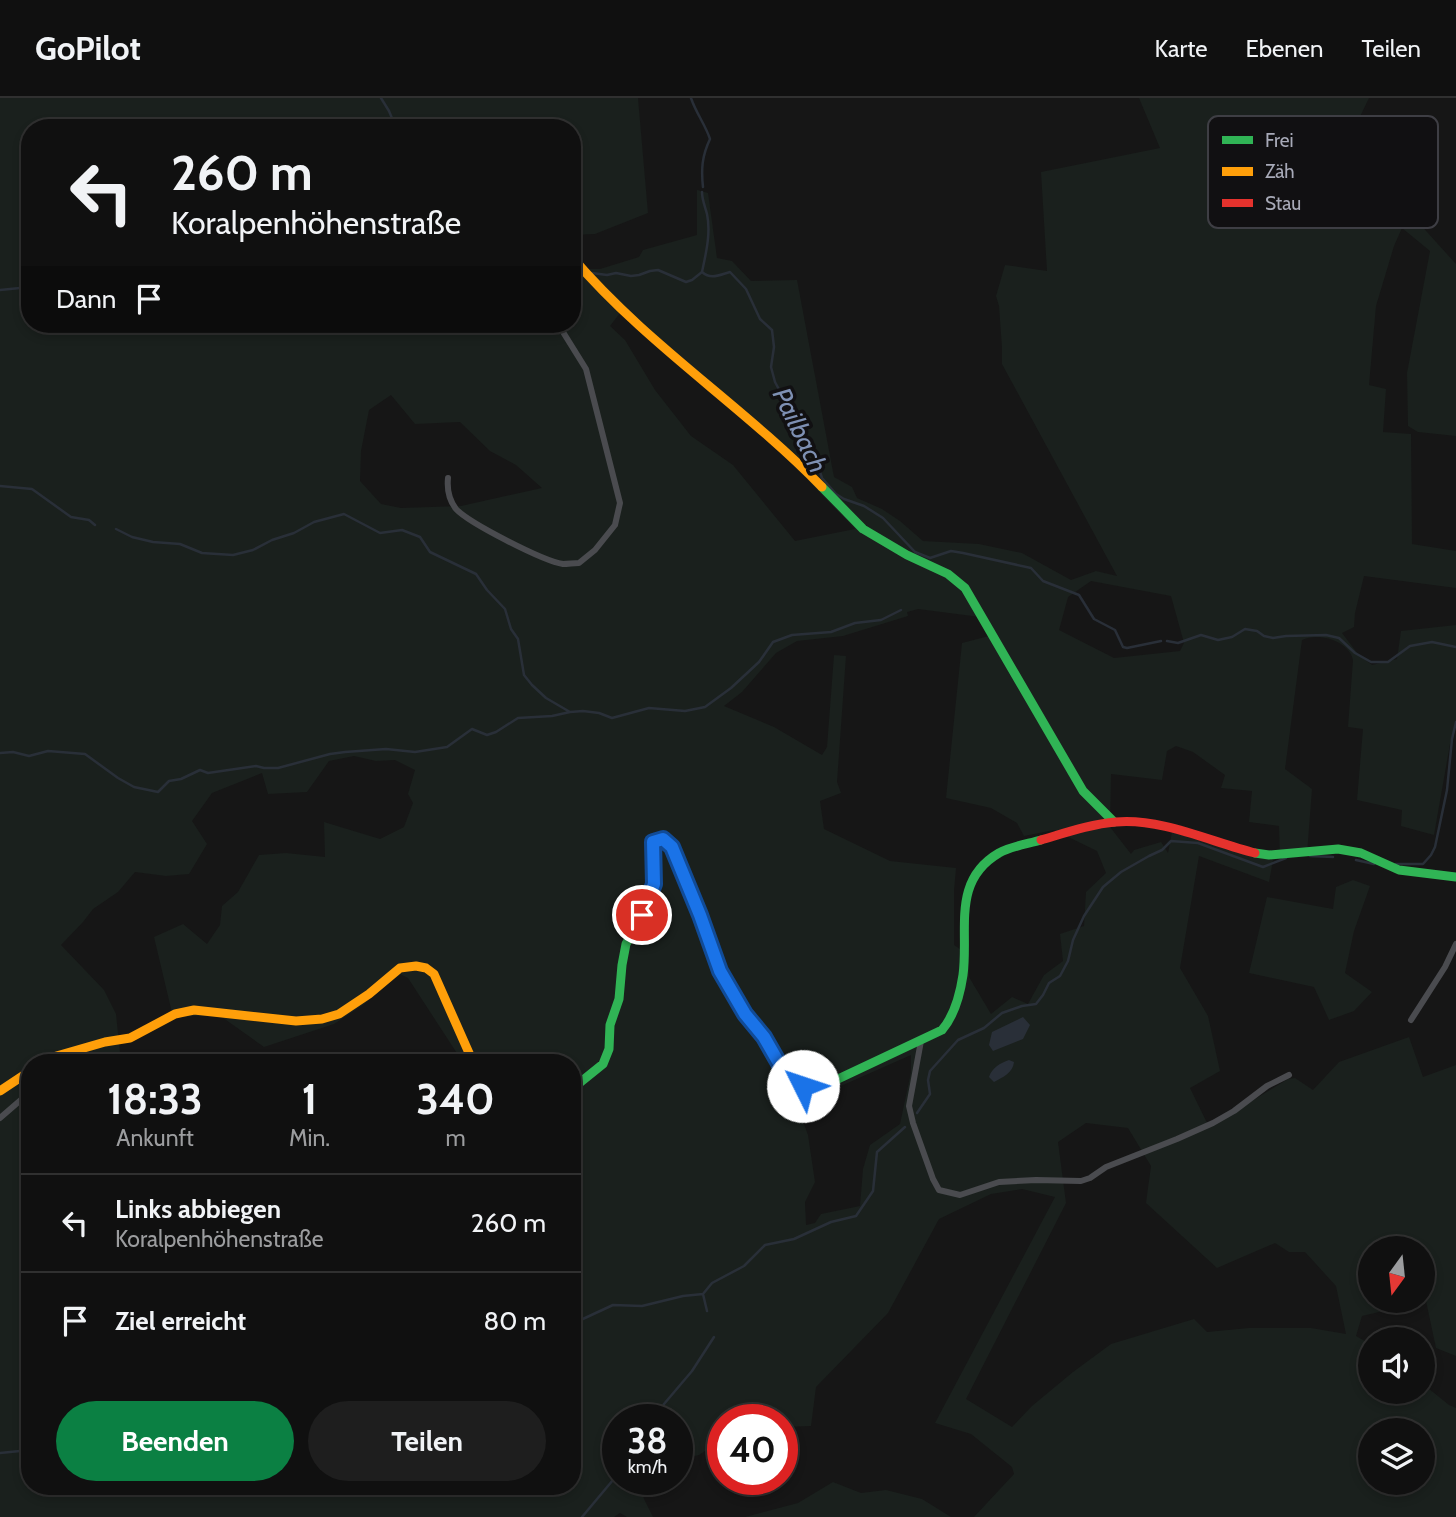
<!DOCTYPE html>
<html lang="de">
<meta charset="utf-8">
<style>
:root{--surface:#101010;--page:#1e1e1e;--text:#f1f3f6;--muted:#9c9d9f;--line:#303030;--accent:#0b8043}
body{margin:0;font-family:Cabin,sans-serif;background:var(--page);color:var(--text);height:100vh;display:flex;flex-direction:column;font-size:26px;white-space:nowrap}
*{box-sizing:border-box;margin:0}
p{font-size:23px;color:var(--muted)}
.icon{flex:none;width:38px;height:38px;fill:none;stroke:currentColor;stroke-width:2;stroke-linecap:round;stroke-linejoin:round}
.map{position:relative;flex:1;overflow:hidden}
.side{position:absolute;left:21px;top:956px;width:560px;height:441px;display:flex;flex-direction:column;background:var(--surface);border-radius:28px;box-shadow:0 4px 10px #0003,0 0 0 2px var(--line)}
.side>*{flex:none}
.top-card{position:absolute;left:21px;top:21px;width:560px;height:214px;border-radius:28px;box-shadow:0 4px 10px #0003,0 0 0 2px var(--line);background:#101010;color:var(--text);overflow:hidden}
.needle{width:46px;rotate:195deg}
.tools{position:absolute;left:1358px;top:1138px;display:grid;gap:14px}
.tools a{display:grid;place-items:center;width:77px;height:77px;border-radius:50%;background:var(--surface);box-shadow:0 4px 10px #0003,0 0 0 2px var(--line);font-size:35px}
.speed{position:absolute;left:602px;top:1306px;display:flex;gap:14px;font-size:35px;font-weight:700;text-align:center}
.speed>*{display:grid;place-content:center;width:91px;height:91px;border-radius:50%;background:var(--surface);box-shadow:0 4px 10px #0003,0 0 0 2px var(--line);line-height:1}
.speed small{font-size:18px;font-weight:400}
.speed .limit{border:10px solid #d22;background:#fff;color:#111}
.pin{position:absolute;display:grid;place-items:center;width:60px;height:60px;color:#fff;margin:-30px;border:4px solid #fff;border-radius:50%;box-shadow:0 2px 7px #0007}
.me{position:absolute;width:77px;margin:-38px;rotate:311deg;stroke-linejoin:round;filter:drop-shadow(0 0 5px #0008)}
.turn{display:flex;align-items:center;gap:24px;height:147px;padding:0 35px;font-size:32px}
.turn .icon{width:91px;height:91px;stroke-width:2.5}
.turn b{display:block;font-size:49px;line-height:60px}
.then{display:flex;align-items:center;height:66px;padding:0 35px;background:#0003;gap:14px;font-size:26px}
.eta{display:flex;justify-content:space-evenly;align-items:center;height:119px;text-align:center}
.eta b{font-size:42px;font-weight:700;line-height:49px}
.primary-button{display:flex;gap:14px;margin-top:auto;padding:14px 35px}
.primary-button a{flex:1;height:80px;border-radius:42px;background:var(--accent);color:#fff;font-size:28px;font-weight:700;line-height:80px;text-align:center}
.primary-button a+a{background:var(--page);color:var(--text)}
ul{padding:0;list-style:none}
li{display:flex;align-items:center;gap:21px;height:98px;padding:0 35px;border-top:2px solid var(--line)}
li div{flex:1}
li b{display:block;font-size:26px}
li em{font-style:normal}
header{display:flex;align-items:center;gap:42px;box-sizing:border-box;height:98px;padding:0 35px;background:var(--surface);border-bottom:2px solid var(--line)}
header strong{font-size:33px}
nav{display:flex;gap:38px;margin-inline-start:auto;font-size:24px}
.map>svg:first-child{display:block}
</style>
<header>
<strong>GoPilot</strong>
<nav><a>Karte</a><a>Ebenen</a><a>Teilen</a></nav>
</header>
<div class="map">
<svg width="1456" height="1419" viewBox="0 0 1456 1419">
<rect width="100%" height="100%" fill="#161616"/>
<path fill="#1a201d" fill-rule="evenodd" d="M0,0H638L648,115L595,136L572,137V30H30V226H572V153L587,171H600L639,159L643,152L697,137V92L708,95L717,160L732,163L751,183L797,182L834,379L852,389L857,400L882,411L900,423L923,443L979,446L1022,455L1071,482L1096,473L1117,478L1002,266V250L999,208L996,198L1005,167L1047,173L1041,74L1160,50L1139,0H1369L1353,33L1373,48L1379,59L1380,74L1399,103L1456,166V338L1418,334L1408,328L1407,275L1430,153L1402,130L1394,148L1376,208L1369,287L1386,291L1383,334L1411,336L1412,446L1456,453V490L1364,478L1355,515L1354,529L1342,535L1358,556L1372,567L1397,561L1401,533L1456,527V623L1450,646L1434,737L1401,728L1402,712L1357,702L1363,631L1348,629L1353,562C1349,543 1319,534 1302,542L1285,671L1312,691L1307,756L1280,760L1279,728L1249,724L1252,693L1221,690L1225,677L1193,654L1176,648L1167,653L1162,682L1111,676L1110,729L1131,756L1134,752L1161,744L1168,755L1172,734L1258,760L1273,762L1269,784L1199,758L1180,870L1208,918L1220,973L1190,990L1209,1029L1288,981L1295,980L1313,992L1339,964L1409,939L1423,979L1456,967V1258L1436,1250L1426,1203L1362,1218L1356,1238L1370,1246V1293H1423V1286L1449,1307L1456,1310V1419H974L1014,1376L1012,1369L971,1336L935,1325L1055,1099L1022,1091L991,1096L939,1121L888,1215L816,1289L811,1328L782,1329V1321H723V1341L699,1357L677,1362V1321H618V1381H640L638,1382L644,1401L653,1419H627L620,1415L614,1419H0ZM620,215L774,347L855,431L795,443L733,367L691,338L655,292L625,242L610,228ZM391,297L415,326L460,324L490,353L516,367L542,390L461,408L401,410L381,406L360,383L361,353L369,312ZM1091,483L1171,498L1184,545L1180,553L1114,560L1059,532L1068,499ZM918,511L980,519L989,538L962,545L946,700L991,710L1017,725L1024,738L1054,732L1097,753L1106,775L1086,794L1084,828L1060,836L1063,863L1044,877L1028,906L1012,899L991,916L969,879V857L954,847V792L956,770L890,763L824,731L820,703L841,695L837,684L846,558L834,557L827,649L822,657L774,629L724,608L742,594L776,555L797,543L843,538L908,518L907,514ZM354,658L376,663L395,662L415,672L408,696L413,705L404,729L380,741L324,724L325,759L286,755L259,757L238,794L222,808L220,827L207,846L183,826L154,839L173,919L219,917L264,949L334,926L363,907L400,876L408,880L462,963L464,960L468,964H572V1388H30V964H121L116,916L104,892L61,847L83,824L93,811L118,794L135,774L166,778L189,776L207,746L192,723L212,695L262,675L268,696L307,694L329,663ZM911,957V974L900,1026L870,1047L863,1071L860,1108L821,1116L815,1125L806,1127L805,1104L815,1084L808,1037L795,1001L816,999ZM1086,1025L1128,1030L1151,1068L1146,1105L1217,1170L1275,1145L1289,1154H1305L1336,1188L1346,1236L1311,1230H1249L1207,1234L1194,1221L1111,1246L1073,1274L1032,1308L1012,1329L966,1301L1066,1105L1058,1044ZM1370,1150H1423V1202H1370ZM1370,1332H1423V1384H1370Z
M1353,782L1370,788L1354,833L1345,875L1372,894L1354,913L1329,922L1314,889L1249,875L1267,799L1333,811L1336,789Z
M833,1384L861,1395L886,1392L922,1401L951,1419H745L798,1405Z"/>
<path fill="#292f38" d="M1023,919L1030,927L1023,941L993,953L989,947L992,934Z
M1009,962L1014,964C1013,975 1003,979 994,984L989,979C992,970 1000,965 1009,962Z"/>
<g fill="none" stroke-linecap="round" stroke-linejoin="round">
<path stroke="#292f38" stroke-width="2.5" d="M381,0L389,13L396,30
M691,0C696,15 705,26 710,41C702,58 701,71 703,89
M572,170L581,176
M702,174C711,182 719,177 730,174L746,191L760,221L772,232L774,249L771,269L775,284L783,299L790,307L810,344L822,380L836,396L844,401L864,408L883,420L915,454L930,460L951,453L963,455L1031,470L1043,483L1079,497L1094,521L1115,532L1123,549L1127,550L1161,543
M702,174C706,155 711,135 707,116C705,108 702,102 702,94
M592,175L607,177L616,175L631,178L639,177L650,173L658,172L686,184L692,182L702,174
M0,192L30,189
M0,388L32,391L71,419L89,422L95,427
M116,431L132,439L153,444L180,446L202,455L233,457L253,452L272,442L294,435L314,424L344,416L380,435L402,432L420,439L430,454L476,476L487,492L505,511L511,531L518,541L524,577L532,587L546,600L570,614
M1167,543L1178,545L1201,537L1218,542L1232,539L1245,531L1257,533L1264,538L1273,540L1286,538L1326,537L1339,540L1355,555L1371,564H1388L1410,548L1432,544L1456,549
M0,655L13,654L29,658L48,653L85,656L118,680L134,689L158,694L169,683L181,681L200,672L208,675L256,668L264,670H278L330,656L345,654L386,651L415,654L447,649L472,631L487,637L496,634L518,620L552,618L570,614L583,613L599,615L612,620L649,610L685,613L705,609L731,590L759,564L773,544L792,537L831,534L855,525L881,522L901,512
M1310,758L1333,759
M1356,762L1374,766
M1396,766H1423L1431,757L1435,749L1447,692L1452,641L1456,624
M917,1015L930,996L928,982L930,973L958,942L984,930L1002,915L1022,908L1036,906L1043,897L1049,885L1060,878L1068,863L1073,842L1084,818L1103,789L1121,774L1149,758L1162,752L1171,743L1198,745L1263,769L1286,760
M703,1196L707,1213
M572,1226L613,1207L642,1208L683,1198L703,1196L712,1185L744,1168L765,1147L794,1141L831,1124L856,1118L873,1093L877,1054L905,1029
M657,1321L664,1306L692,1273L714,1239
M0,1355L30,1352
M582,1419L618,1376"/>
<path stroke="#4a4b4f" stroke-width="6" d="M448,380C447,390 449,402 456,411C469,425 543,463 563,466C568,466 574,465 579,465L595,452L615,427L620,405L586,271L558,226
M1411,922L1445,869L1456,846
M921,943L909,1008L913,1025L933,1081L939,1092L960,1097L999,1084L1036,1082L1081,1083L1090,1080L1106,1069L1177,1041L1213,1025L1234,1013L1267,988L1289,977
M70,964L81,952
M0,1020L30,994"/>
<path stroke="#30b455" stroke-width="9" d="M822,389L863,431L907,457L948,476L965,490L1083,693L1114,724
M1255,755L1269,757L1338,751L1361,755L1399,772L1456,779
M572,991L603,966L609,951L610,927L619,901L622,867L626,846L642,817L654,786L653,744L663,741L672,749L700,816L720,873L745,916L764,939L788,981L795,986L803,988L824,986L838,981L942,932C955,917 960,897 963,877C969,832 951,783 999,755C1012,748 1027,746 1041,742"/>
<path stroke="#ff9f0a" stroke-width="9" d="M572,159C646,246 743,308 822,389
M44,964L53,959L105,944L130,940L175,916L194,912L296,923L322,921L339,916L369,896L400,870L416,868L426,870L434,876L473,964
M0,993L30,973"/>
<path stroke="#e5322d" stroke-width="9" d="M1041,742C1065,735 1091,726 1116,724C1162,720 1211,744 1255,755"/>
</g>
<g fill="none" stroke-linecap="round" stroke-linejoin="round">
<defs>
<path id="route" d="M642,817L654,786L653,744L663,741L672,749L700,817L720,873L745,916L764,939L788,981L795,986L803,988"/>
</defs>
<use href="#route" stroke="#114b97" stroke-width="18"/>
<use href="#route" stroke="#1a73e8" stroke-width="12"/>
</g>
<g text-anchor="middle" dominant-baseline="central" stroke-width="7" stroke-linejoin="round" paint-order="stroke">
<g font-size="26" font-style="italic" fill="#7e90b3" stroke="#111012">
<text transform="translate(800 332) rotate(64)">Pailbach</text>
</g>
</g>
<rect x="1208" y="18" width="230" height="112" rx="10" fill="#111012" stroke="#3e3e44" stroke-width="2"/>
<rect x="1222" y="38" width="31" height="8" fill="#30b455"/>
<rect x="1222" y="69" width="31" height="9" fill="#ff9f0a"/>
<rect x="1222" y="101" width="31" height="8" fill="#e5322d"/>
<g font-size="19" fill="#a7a9b7">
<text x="1265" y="49">Frei</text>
<text x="1265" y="80">Zäh</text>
<text x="1265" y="112">Stau</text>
</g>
</svg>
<div class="tools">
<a><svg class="needle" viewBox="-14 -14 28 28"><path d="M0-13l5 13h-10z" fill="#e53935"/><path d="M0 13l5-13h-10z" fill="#9c9d9f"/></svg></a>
<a><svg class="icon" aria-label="sound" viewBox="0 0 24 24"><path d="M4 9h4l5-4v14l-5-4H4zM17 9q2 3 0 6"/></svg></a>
<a><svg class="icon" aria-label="layers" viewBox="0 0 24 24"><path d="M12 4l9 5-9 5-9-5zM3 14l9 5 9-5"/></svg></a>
</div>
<div class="speed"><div>38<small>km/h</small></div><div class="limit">40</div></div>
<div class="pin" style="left:642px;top:817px;background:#d93025"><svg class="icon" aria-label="arrive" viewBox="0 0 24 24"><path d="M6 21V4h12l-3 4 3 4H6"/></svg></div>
<svg class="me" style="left:803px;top:988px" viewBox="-20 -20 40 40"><circle r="19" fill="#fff"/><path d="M0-13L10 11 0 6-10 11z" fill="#1a73e8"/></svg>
<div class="top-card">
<div class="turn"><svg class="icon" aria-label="left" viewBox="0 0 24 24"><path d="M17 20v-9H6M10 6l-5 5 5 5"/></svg><div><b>260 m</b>Koralpenhöhenstraße</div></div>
<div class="then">Dann<svg class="icon" aria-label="arrive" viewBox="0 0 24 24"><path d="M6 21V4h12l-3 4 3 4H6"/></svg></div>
</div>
<section class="side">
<div class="eta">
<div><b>18:33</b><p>Ankunft</p></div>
<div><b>1</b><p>Min.</p></div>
<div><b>340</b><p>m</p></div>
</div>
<ul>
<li><svg class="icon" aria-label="left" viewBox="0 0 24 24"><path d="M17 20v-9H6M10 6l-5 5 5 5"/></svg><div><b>Links abbiegen</b><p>Koralpenhöhenstraße</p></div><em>260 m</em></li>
<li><svg class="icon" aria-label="arrive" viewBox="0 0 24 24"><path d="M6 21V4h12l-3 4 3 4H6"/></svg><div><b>Ziel erreicht</b></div><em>80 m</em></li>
</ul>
<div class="primary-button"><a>Beenden</a><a>Teilen</a></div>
</section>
</div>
